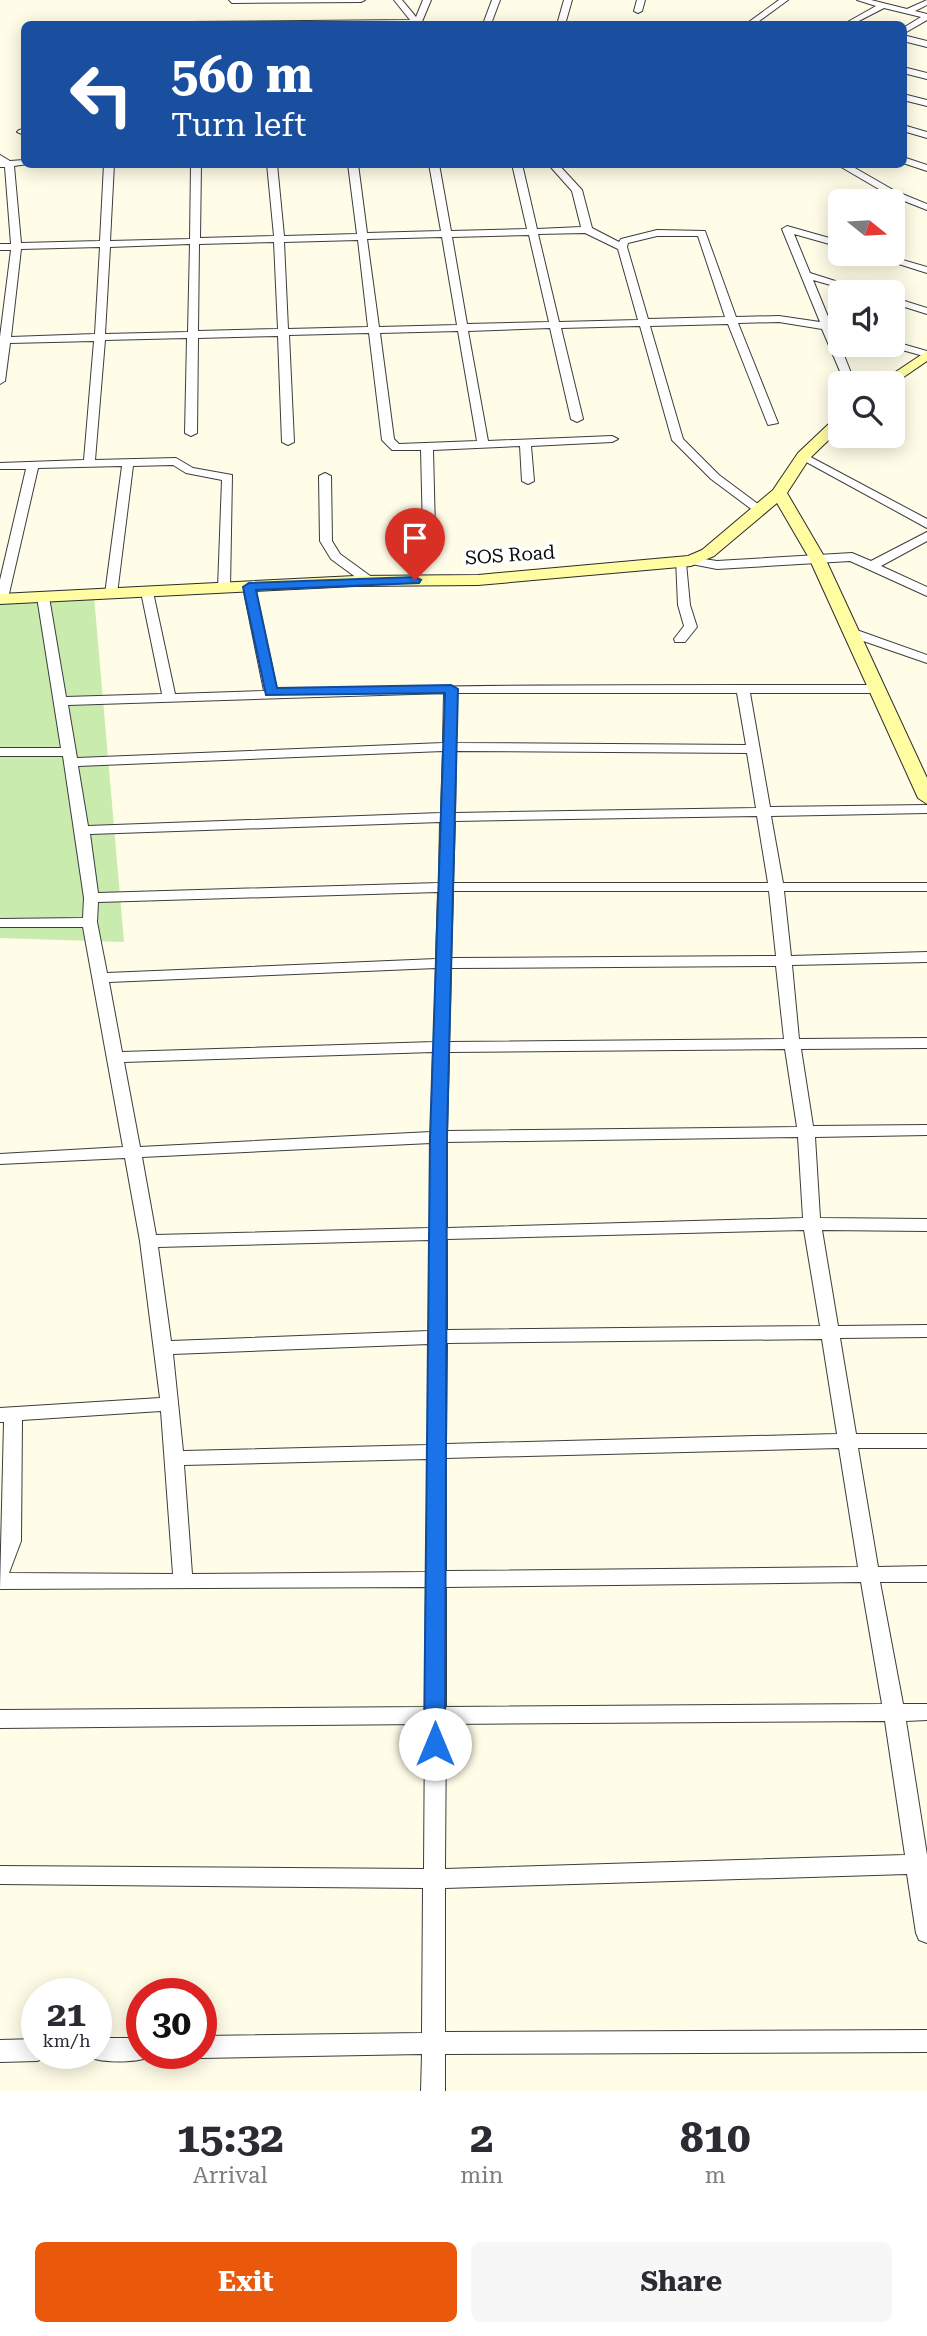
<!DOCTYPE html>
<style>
:root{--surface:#fff;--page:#f7f7f7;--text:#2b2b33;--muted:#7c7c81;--accent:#ea580c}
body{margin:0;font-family:"Roboto Serif",serif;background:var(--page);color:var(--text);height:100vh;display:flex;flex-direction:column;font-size:26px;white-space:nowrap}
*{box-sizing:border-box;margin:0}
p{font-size:23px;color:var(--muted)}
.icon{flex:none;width:38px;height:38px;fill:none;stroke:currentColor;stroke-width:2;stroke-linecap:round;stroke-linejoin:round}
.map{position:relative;height:2091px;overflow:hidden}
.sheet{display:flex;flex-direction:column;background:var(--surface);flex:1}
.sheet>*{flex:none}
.top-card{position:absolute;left:21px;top:21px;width:886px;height:147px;border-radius:10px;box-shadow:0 4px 18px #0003;background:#1a4fa0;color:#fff;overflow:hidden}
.needle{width:46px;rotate:108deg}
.fabs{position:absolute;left:828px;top:189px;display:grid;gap:14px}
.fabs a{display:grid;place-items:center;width:77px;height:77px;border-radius:10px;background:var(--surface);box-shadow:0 4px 18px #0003;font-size:35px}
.speed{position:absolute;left:21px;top:1978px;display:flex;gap:14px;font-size:35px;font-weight:700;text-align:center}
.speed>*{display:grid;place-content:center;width:91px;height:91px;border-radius:50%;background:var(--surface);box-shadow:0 4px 18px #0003;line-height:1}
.speed small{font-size:18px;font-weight:400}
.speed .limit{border:10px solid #d22;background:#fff;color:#111}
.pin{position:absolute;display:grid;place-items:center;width:60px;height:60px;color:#fff;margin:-72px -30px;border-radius:50% 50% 50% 0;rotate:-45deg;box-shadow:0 0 7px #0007}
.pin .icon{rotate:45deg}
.me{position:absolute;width:77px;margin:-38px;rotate:0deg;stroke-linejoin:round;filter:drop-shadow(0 0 5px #0008)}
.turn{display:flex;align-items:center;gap:24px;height:147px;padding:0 35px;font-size:32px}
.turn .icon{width:91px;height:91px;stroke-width:2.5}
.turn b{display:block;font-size:49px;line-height:60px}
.eta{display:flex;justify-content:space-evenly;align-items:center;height:119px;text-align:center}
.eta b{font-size:42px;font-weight:700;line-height:49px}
.cta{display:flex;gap:14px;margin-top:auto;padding:14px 35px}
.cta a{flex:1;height:80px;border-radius:10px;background:var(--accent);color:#fff;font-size:28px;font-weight:700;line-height:80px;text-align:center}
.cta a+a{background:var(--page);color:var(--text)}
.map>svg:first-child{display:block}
</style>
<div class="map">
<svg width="927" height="2091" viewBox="0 0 927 2091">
<rect width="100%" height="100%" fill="#fffce7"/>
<path fill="#c9ecae" d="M94,596L124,942L0,938V598Z"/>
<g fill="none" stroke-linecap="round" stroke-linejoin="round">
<defs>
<path id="street" d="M229,0H365L361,2L232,3Z
M394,0H402L416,17L423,0H431L421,24H185L189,22L410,20Z
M492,0H500L491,24H483Z
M564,0H572L566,21L562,23L558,21Z
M637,0H645L642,11L638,13L634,11Z
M779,0H788L755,24H746Z
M857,0H871L907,9L927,0V5L915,11L927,14V20L903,34V28L921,17L884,8L853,24H844L876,6Z
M903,35L927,41V47L903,41Z
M903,67L927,73V79L903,73Z
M903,94L927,100V106L903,100Z
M903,125L927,132V138L903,131Z
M24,129V135L17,132L19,130Z
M0,155L10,161L24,160V164H28L14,166L21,243L100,241L104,164H114L110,241L190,239L191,164H201L200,238L274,236L267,164H277L284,236L357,234L348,164H358L367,233L441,231L429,164H439L451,231L527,229L512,164H522L537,229L581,227L572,191L548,164H558L582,190L592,228L619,242L621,239L657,230L705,231L736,317L779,316L820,322L782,229L787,226L840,241V247L794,234L810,273L870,292H855L813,280L831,324L840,325V331L834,330L855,383H845L822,329L779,322L738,323L778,423L768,425L728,324L650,326L683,439L719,475L762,507V513L758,514L711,479L672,440L640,326L561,328L583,419L577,422L571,419L550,328L468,331L488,441L612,436L618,439L612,442L531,446L534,481L528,484L522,481L520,446L433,450L435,531L429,535L423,531L421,450H392L382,440L369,333L289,335L294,442L288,445L282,442L278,336L198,338L197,433L191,436L185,433L187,338L105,340L95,460L176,458L193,468L232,475L230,588L224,592L218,588L222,480L186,473L173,465L133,466L117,594L111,598L105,594L122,466L38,468L8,598L0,601V580L26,469H0V463L84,460L94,341L10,343L5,381L0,384V337L11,250H0V244H11L5,167H0ZM585,233L618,249L638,320L559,322L538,234ZM529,235L549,322L467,324L452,237ZM657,236H698L725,317L648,319L627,247L628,243ZM442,237L457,325L379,327L367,239ZM358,240L368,327L288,329L284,242ZM274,242L278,329L198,331L199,244ZM190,244L188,332L105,334L110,247ZM100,247L95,334L11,337L21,249ZM458,331L477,441L399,444L394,439L380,333Z
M903,157L927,165V171L903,163Z
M836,164H848L895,191L927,204V210L889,195Z
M867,254H882L927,267V273Z
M892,297L927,308V314L892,303Z
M892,341L927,351V357L888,346L892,345Z
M803,453L927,519V528L799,458V454Z
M325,473L331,476L332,541L340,554L373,578V584H365L331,559L320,541L319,476Z
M927,532V541L881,566L927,587V596L850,561L717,569L686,563L690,605L697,627L685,642H675L674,639L684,626L678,605L676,559L685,561L691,557L717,561L852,553L871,561Z
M249,583L255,587L277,690C477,684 677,685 877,685L884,689L877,693H750L770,807L927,805V813L771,816L783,883H927V891H784L791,956L927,952V962L792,965L799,1039L927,1038V1048L801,1049L813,1126L927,1125V1135L815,1137L820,1218L927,1219V1231L822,1230L838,1326L927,1325V1337L840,1338L856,1434H927V1448H858L878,1567L927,1566V1582H880L903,1704H927V1720L906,1721L927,1855V1943L919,1940L916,1933L907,1874L445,1888V2032L927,2030V2052L445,2054V2091H421L422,2054L201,2058L192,2053H201V2036L422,2033L423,1888L0,1884V1866L424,1869L425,1724L0,1728V1710L425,1707L426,1587L0,1589L4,1422H0V1408L160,1398L140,1241L125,1158L0,1164V1154L123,1147L83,927H0V919L83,918L84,898L63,756H0V748H61L37,597L43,593L49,597L66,697L162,694L141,592L147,588L153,592L175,694L264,691L243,587ZM444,693L443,743L77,758L68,705ZM457,693H737L746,745L456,743ZM443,751L441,813L88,826L78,766ZM456,751L747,753L756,808L455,813ZM757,816L768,883H453L455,821ZM440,822L439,883L98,893L90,834ZM453,891H769L776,956L451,958ZM438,892L436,959L107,973L97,922L98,902ZM776,966L784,1039L449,1042L451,968ZM436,968L434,1042L122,1052L109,982ZM785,1049L797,1127L447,1131L449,1052ZM433,1052L431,1132L140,1147L124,1062ZM798,1137L803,1218L447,1228V1142ZM431,1143L430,1228L156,1235L142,1157ZM804,1230L820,1326L447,1330V1239ZM430,1240L429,1331L171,1341L158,1247ZM822,1339L837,1434L446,1444L447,1343ZM429,1344L428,1445L183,1451L173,1354ZM161,1411L173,1574L9,1573L21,1541L22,1420ZM839,1448L858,1567L446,1571V1458ZM428,1459L426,1572L192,1574L184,1465ZM861,1582L882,1704L446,1707V1587ZM885,1721L905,1855L445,1869L446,1724Z
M851,628L927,655V663L846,635L845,632Z
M96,2038H142V2053H152L150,2057C134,2063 104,2063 88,2057L86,2053H96Z
M37,2039V2053H47L45,2058L37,2061L0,2062V2040Z"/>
<path id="secondary" d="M927,351V361L892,385L879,383Z
M840,417V429L809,459L787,493L825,558L927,778V804L918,798L809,558L777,503L714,556L691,566L478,585L355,586L0,604V594L355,576L478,575L688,556L702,550L773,490L798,453L835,418Z"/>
</defs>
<use href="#street" stroke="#3d3d3d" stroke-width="2"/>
<use href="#secondary" stroke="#2c2c2c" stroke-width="2"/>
<use href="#street" fill="#fff" fill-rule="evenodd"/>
<use href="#secondary" fill="#fffca2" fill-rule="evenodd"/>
</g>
<path fill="#1a73e8" stroke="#114b97" stroke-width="2" d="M415,577L421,580L419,583L256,590L277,688L451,685L458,689L447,1137L445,1744L442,1750L435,1752L427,1750L424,1744L430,1137L445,693L266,695L243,587L249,583Z"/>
<g text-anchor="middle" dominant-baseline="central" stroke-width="7" stroke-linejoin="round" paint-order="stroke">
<g font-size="19" fill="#0a0a0a" stroke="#fff">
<text transform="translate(510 555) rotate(-4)">SOS Road</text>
</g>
</g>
</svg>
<div class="fabs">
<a><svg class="needle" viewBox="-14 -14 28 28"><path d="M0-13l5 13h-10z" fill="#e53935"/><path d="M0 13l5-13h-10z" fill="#7c7c81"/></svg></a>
<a><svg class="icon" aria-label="sound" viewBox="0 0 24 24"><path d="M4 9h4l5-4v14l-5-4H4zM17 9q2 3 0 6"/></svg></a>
<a><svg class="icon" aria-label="search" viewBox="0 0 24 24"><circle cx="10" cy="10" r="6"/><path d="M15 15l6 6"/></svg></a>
</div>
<div class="speed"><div>21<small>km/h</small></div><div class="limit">30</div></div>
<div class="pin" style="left:415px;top:580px;background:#d93025"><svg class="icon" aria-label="arrive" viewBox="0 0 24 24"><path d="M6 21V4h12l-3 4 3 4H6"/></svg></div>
<svg class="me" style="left:435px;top:1744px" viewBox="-20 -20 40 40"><circle r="19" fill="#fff"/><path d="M0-13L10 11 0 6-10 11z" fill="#1a73e8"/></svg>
<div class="top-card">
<div class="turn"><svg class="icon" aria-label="left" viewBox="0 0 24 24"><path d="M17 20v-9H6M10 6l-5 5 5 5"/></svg><div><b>560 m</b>Turn left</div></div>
</div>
</div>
<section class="sheet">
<div class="eta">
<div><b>15:32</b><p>Arrival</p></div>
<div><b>2</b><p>min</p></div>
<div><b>810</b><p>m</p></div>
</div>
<div class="cta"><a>Exit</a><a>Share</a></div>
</section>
